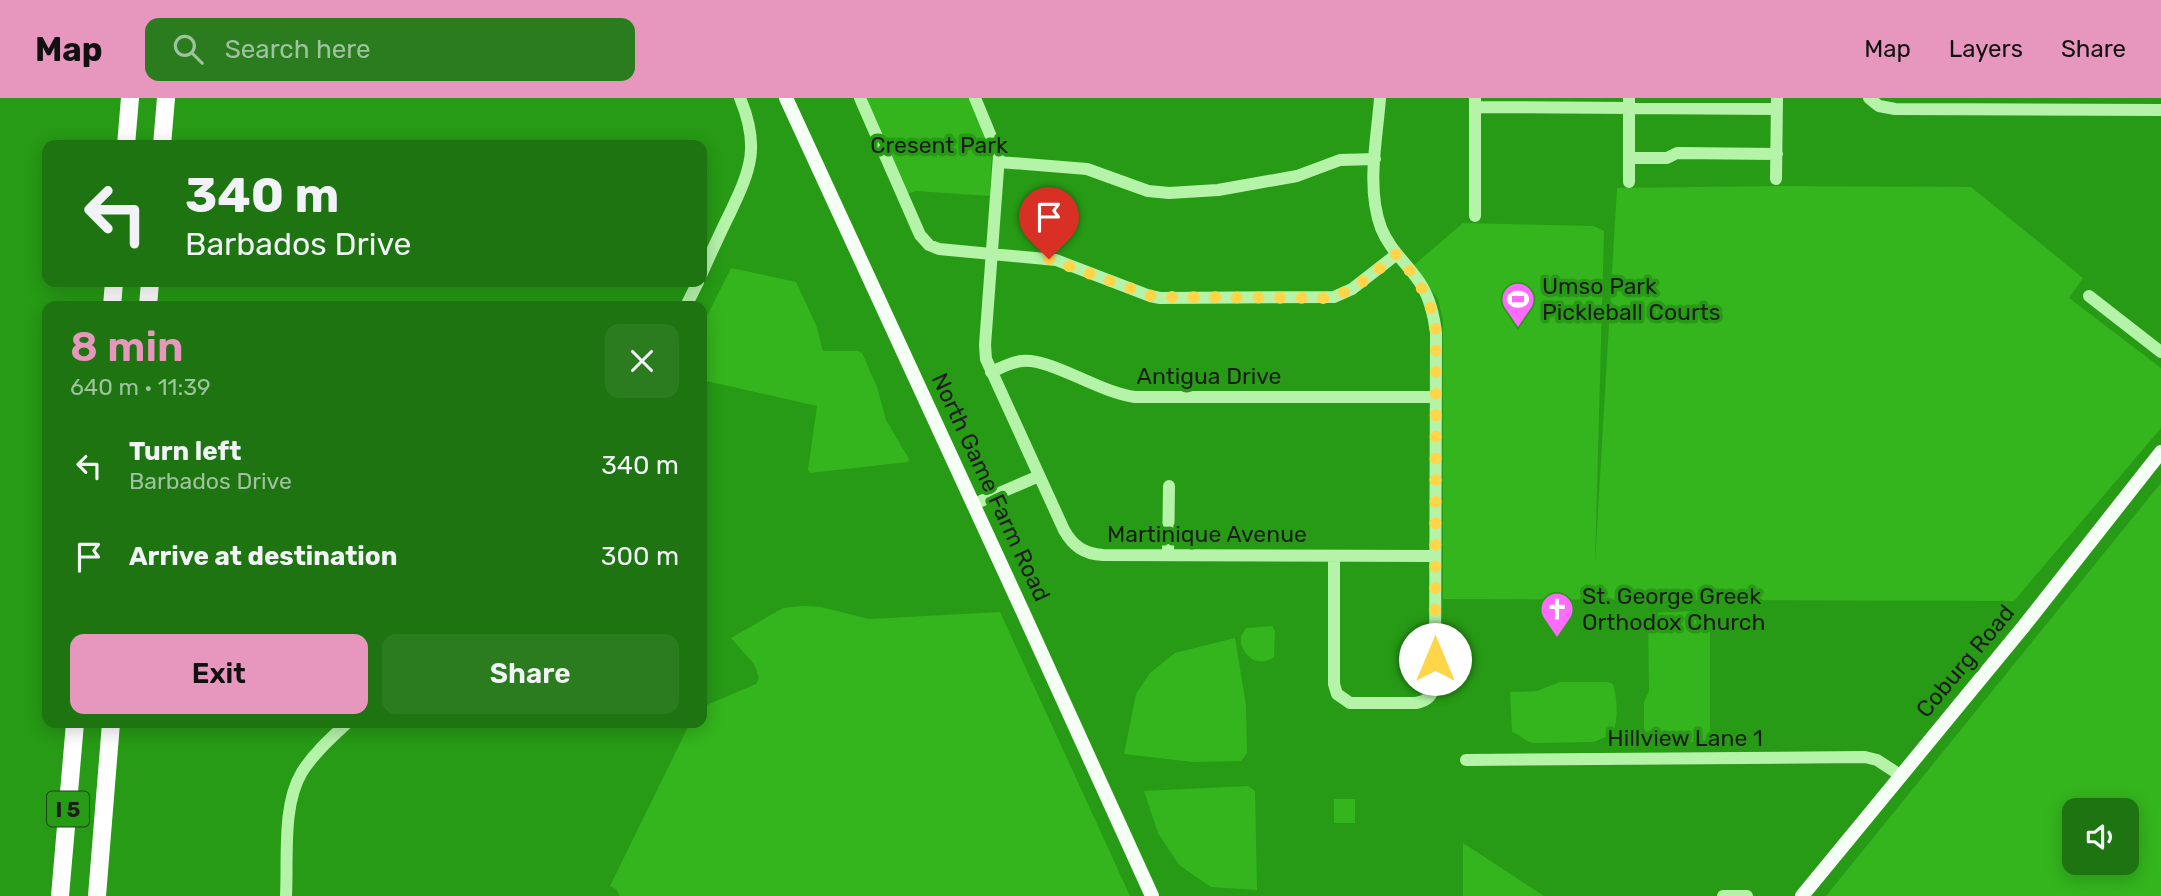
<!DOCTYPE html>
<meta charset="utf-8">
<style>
:root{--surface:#1d7410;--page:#2a7c1e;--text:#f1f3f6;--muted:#a0c39f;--accent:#e797bd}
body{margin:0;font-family:Rubik,sans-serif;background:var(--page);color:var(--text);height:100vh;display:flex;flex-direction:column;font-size:26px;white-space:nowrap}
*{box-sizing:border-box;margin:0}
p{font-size:23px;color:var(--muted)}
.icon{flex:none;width:38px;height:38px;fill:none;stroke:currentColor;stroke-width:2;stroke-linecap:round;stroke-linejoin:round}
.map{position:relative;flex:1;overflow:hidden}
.details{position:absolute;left:42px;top:203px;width:665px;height:427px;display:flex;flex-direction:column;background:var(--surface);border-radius:14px;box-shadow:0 4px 18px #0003}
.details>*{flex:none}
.hud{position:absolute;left:42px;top:42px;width:665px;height:147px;border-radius:14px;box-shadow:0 4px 18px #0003;background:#1d7410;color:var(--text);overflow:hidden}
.buttons{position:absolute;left:2062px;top:700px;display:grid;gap:14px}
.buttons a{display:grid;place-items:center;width:77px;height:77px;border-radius:14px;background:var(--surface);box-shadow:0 4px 18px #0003;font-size:35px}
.pin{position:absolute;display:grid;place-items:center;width:60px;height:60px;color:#fff;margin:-72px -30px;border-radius:50% 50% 50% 0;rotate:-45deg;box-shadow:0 0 7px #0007}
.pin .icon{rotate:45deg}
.me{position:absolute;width:77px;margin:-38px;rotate:0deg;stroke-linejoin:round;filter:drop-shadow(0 0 5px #0008)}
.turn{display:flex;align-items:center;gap:24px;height:147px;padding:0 28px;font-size:32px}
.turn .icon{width:91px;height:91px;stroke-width:2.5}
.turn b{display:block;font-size:49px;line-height:60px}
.round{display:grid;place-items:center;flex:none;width:74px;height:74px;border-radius:14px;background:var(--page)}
.head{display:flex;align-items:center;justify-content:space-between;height:119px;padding:0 28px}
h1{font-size:42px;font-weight:600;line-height:52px;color:var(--accent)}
.primary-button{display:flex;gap:14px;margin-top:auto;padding:14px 28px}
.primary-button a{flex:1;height:80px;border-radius:14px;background:var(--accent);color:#111;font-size:28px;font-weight:600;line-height:80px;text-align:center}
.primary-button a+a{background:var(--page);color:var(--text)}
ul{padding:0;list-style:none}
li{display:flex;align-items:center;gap:21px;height:91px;padding:0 28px}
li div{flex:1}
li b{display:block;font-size:26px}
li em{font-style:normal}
header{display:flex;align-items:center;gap:42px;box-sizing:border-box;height:98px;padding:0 35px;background:var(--accent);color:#111}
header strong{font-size:33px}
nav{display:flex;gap:38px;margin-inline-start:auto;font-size:24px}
.search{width:490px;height:63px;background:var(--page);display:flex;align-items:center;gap:18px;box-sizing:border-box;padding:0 24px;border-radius:14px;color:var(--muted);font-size:26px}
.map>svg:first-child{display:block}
</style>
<header>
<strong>Map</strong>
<div class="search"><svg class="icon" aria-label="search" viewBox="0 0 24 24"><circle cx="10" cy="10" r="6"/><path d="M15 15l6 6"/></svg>Search here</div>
<nav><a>Map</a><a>Layers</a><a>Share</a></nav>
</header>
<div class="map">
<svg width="2161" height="798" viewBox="0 0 2161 798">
<rect width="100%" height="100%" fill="#279b15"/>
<path fill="#34b51d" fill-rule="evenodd" d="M864,0H969L992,52L990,98L916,93L907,96Z
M1776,88L1971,89L2083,180L2069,200L2161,270V330L2014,503L1443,501V222L1438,201L1414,167L1463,125L1594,128L1604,133L1595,465L1617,90Z
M731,170L796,184L816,227L823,253H858L862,255L877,289L886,322L909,361L908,364L810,375L808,372L817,308L702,282V228Z
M2161,385V798H1826ZM2074,712H2126V765H2074Z
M802,508L821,509L869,521L1000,514L1130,798H620L616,791L610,788L690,625H702V609L756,586L759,580L754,566L731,540L783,510Z
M1697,513L1708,515L1710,519V641L1703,644H1657L1644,631V604L1649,593L1648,515Z
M1272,528L1275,533L1274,559C1260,569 1246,561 1241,546V538L1246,530Z
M1235,540L1246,607L1247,655L1241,663L1193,664L1124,656L1136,596L1150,575L1175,555Z
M1560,584H1608L1613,586C1617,599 1619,623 1612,636L1594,644L1536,645C1525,645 1522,637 1512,634L1510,594L1537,593Z
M1248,688L1255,693L1257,792L1211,789L1179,767L1158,735L1144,693Z
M1334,701H1355V725H1334Z
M1463,745L1544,798H1463Z"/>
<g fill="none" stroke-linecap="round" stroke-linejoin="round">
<path stroke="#b5f3a9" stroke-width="12" d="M860,0L920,137L929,147L939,151L1056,162L1150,198L1160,200L1334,199L1352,191L1397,156
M975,0L999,58L985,247L986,261L1064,432C1073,448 1084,456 1103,457L1435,458
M1869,0L1879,8L1895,11L2161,12
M1475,9L1777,11
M1629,60H1667L1677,55L1777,56
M999,64L1087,71L1148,93L1169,95L1218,92L1297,78L1340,62L1375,61
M1776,81L1777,0
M1629,84V0
M1475,118V0
M702,175C711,155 720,135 730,115C751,71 760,48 740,0
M2089,198L2161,254
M686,208L698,184
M991,274C1001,270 1011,264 1022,263C1051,260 1100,295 1135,299H1435
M974,406L1039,378
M1168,457L1169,388
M1334,458V586L1337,596L1350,605H1416C1427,603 1432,598 1435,587L1436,235C1434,218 1431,203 1422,188C1410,168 1390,153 1381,130C1366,89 1377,42 1380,0
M1466,662L1865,659L1877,662L1900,677
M286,798C288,760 282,707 302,674C314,655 331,640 347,625
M1723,798H1747"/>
<path stroke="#f6fff5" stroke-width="14" d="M786,0L1022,512L1152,798
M1802,798L2024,528L2161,354"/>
<path stroke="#fff" stroke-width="18" d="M126,47L130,0
M162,47L166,0
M112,208L114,184
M148,208L150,184
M60,798L75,625
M97,798L111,625"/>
</g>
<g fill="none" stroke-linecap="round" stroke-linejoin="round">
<path stroke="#ffd54a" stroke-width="12" stroke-dasharray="0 21.6" d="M1049,161L1155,199L1324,200C1353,197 1375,173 1397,156C1418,183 1432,199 1436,235L1435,561"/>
</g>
<defs>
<symbol id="stadium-pin" viewBox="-11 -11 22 30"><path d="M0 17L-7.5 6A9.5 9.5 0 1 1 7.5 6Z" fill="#ff6bfe" stroke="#279b15"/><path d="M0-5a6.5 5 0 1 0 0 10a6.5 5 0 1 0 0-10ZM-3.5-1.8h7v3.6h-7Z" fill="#fff"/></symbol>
<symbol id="church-pin" viewBox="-11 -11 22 30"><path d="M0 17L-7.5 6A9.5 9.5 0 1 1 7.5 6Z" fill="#ff6bfe" stroke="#279b15"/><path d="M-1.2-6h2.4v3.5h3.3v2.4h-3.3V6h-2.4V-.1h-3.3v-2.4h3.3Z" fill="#fff"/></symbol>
</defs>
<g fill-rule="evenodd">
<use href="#stadium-pin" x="1499" y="182" width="38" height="52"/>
<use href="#church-pin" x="1538" y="492" width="38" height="52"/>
</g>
<g text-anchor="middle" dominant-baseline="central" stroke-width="7" stroke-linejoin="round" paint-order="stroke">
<rect fill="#279b15" stroke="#20431b" stroke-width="2" x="47" y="693.5" width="42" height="35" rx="5"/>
<g font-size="21" font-weight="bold" fill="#1d1d1d">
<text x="68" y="711">I 5</text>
</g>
<g font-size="23" fill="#1b1d1b" stroke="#279b15">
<text x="939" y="47">Cresent Park</text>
</g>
<g font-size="23" fill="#1d1d1d" stroke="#279b15" text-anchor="start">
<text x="1542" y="188">Umso Park<tspan x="1542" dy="26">Pickleball Courts</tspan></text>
<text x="1582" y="498">St. George Greek<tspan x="1582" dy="26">Orthodox Church</tspan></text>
</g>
<g font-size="23" fill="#1d1d1d" stroke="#279b15">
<text x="1209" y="278">Antigua Drive</text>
<text transform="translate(991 389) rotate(65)">North Game Farm Road</text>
<text x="1207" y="436">Martinique Avenue</text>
<text transform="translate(1965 563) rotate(-50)">Coburg Road</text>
<text x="1685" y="640">Hillview Lane 1</text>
</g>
</g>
</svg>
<div class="buttons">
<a><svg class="icon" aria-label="sound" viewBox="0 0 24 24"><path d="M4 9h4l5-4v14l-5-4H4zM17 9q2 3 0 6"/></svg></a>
</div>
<div class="pin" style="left:1049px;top:161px;background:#d93025"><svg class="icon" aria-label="arrive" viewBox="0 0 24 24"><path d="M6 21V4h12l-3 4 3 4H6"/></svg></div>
<svg class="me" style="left:1435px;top:561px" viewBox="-20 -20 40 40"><circle r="19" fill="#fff"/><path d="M0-13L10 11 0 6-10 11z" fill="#ffd54a"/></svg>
<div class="hud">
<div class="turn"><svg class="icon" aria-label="left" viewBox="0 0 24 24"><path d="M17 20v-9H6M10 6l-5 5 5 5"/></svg><div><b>340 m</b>Barbados Drive</div></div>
</div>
<section class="details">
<div class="head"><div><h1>8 min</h1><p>640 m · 11:39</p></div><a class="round"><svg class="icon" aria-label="close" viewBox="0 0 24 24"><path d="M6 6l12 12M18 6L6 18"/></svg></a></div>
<ul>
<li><svg class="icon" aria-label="left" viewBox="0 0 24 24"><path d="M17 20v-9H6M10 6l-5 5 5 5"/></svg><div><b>Turn left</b><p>Barbados Drive</p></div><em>340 m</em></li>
<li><svg class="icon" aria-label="arrive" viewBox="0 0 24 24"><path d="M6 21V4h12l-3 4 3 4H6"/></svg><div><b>Arrive at destination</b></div><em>300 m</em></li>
</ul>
<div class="primary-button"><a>Exit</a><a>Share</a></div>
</section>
</div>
